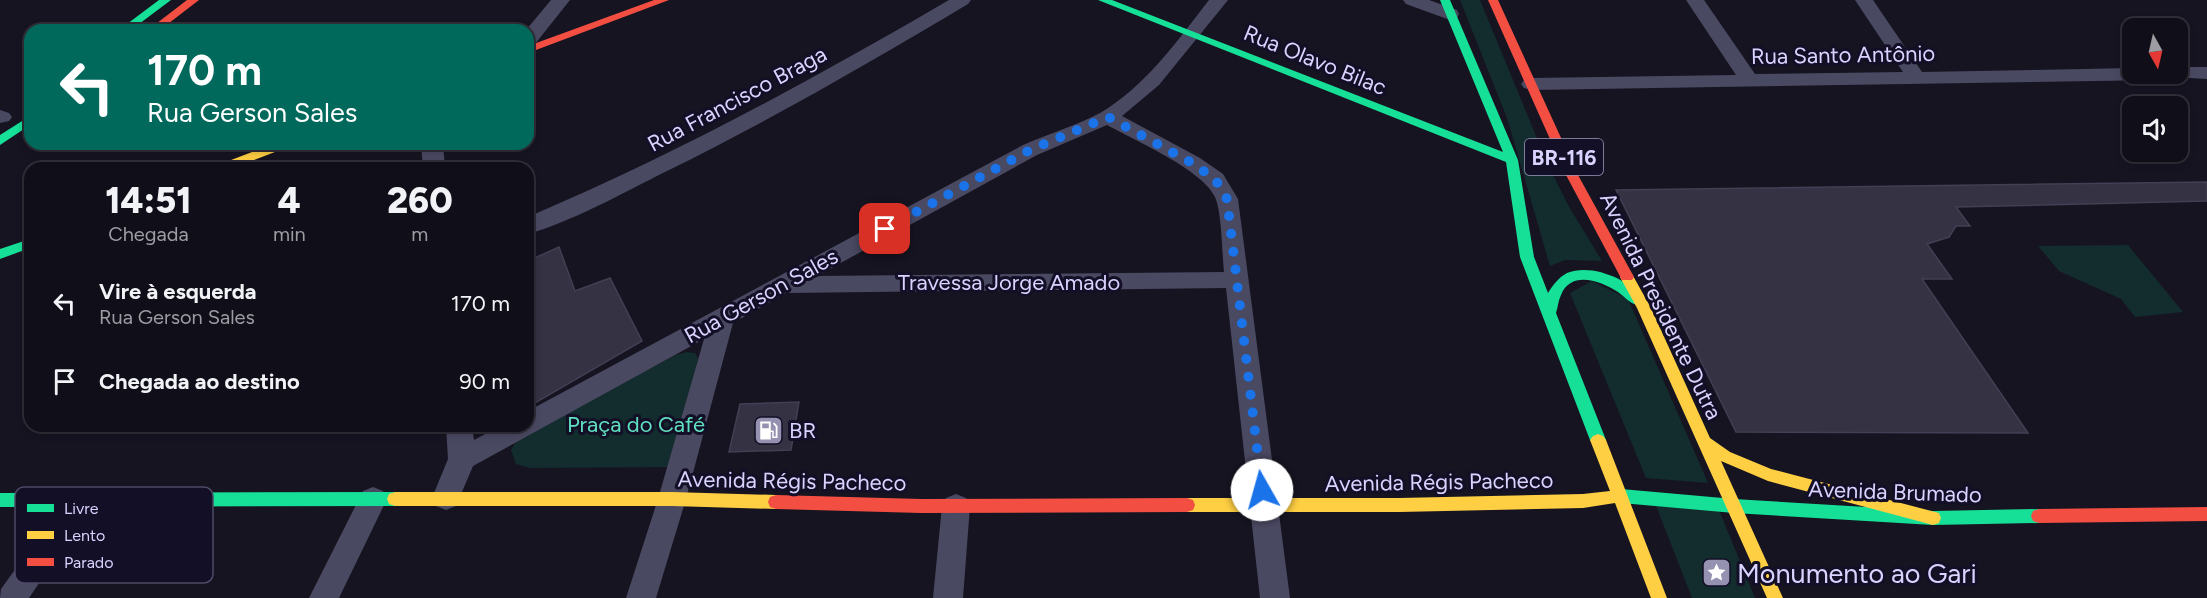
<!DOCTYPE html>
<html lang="pt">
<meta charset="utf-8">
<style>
:root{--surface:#100f19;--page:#1e1d26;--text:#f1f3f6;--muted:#9c9ca2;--line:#302f38}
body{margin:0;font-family:Figtree,sans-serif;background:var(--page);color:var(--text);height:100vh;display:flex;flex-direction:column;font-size:22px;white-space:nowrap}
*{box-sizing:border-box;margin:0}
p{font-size:20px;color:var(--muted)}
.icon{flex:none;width:33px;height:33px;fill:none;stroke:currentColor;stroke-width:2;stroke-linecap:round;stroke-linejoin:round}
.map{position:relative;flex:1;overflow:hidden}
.side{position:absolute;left:24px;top:162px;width:510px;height:270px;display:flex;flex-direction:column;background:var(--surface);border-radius:18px;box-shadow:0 3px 9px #0003,0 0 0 2px var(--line)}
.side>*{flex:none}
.top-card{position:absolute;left:24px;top:24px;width:510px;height:126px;border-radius:18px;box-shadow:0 3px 9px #0003,0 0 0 2px var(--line);background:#00695c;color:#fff;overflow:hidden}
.needle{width:39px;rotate:172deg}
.fabs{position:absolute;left:2122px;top:18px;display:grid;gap:12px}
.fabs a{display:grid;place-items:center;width:66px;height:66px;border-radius:12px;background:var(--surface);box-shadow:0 3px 9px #0003,0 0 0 2px var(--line);font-size:30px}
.pin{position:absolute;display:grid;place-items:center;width:51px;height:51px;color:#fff;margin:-26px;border-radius:12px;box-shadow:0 3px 9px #0006}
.me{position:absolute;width:66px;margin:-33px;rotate:353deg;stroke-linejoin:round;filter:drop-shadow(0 0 4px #0008)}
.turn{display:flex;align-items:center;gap:21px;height:126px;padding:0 24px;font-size:27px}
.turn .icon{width:78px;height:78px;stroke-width:2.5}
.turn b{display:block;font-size:42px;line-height:51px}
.eta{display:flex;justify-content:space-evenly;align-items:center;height:102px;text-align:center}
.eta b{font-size:36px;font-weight:800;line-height:42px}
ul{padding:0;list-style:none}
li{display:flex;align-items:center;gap:18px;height:78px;padding:0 24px}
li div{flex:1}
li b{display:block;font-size:22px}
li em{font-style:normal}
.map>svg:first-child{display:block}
</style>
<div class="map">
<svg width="2207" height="598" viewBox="0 0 2207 598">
<rect width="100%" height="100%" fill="#161421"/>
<path fill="#132c2d" d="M1460,0H1480L1548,165L1568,205L1602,261L1565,260L1550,266L1507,118Z
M2128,245L2183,312L2135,317L2121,299L2059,271L2038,246Z
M1592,281L1628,299L1708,483L1646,478L1570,293Z
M687,352L695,353L698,359L669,467L530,468L516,464L511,450L519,436L676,355Z
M1655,503L1719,510L1755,598H1692Z"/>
<path fill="#343243" stroke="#433f54" stroke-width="1.5" d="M2207,182V201L1956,207L1970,226H1956L1949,237L1927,244L1952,279H1922L2028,433L1736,432L1616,190Z
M559,247L575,291L610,278L642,341L528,407V261Z
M799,402L791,450L729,452L740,404Z"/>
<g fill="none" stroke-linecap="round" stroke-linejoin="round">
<path fill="#4a4962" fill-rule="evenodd" d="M551,0H570L535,44L528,46L526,30Z
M949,0H971L968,4C869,63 769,121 665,172C625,192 571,222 528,234V217C674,155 812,80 949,0Z
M1209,0H1228L1159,85L1122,116L1200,158L1223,174L1238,199L1290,598H1260L1226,288L786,293L733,323L686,499L656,598H626L658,499L704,339L473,466L456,506L446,510L436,506L432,498L448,459L446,426H472L474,440L500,426H528V411L1023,145C1048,134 1075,126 1100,113C1145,87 1178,40 1209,0ZM1107,125C1134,140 1203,170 1215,197C1222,213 1222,253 1224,272L817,276L1037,155Z
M1403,0H1429L1457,10L1459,14L1457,18L1450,20L1406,4Z
M1686,0H1704L1755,74L1903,72L1855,0H1873L1922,72L2133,68V74H2166L2163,78L2156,80L1531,90L1524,88L1521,84L1524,80L1531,78L1736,75Z
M2178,67H2207V79L2171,77L2169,74H2178Z
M0,110L9,113L12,117L9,121L0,123Z
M421,144H443L445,168H423Z
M373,487L383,491L387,499L339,598H309L363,491Z
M81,488L91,492L95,500L29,598H0L1,589L71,492Z
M956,494L966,498L970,506L963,598H933L942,506L946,498Z"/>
<path fill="#16e098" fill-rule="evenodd" d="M159,0H171L131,30H119Z
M1098,0H1112L1503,152L1440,0H1450L1518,160L1534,257L1548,293C1553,285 1558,278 1567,273C1591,263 1630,279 1644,300L1637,305C1629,303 1624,296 1618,292C1601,281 1571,270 1561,295C1558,301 1558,307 1556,313L1606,440L1603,444L1598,446L1593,444L1590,440L1520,257L1506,162Z
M30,116V125L0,145V135Z
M30,239V248L0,259V249Z
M1621,489L1734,499L1933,511L2039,509L2045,511L2047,516L2045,521L2039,523L1933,525L1734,513L1621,503L1615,501L1613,496L1615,491Z
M395,492L401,494L403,499L401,504L395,506L0,507V493Z"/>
<path fill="#ffcf43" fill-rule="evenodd" d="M273,144H290L288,147L233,168H216L218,165Z
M1627,272L1632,274L1651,308L1710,438L1730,452L1771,469L1939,513L1941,518L1939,523L1933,525L1768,481L1721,461L1783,598H1767L1637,308L1620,277Z
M1598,434L1603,436L1606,440L1667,598H1651L1615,503L1583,508L1399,512H1187L1181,510L1179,505L1181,500L1187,498H1399L1583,494L1610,491L1590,440L1593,436Z
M395,492H672L776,495L782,497L784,502L782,507L776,509L672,506H395L389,504L387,499L389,494Z"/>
<path fill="#f24e42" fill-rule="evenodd" d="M187,0H199L160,30H148Z
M654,0H669L528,53V46Z
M1488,0H1498L1578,175L1634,277L1632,280H1622L1566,175Z
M776,495L921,499L1187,498L1193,500L1195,505L1193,510L1187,512L921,513L776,509L770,507L768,502L770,497Z
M2207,507V521L2039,523L2033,521L2031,516L2033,511L2039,509Z"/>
</g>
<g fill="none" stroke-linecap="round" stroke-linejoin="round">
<path stroke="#1a73e8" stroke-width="10" stroke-dasharray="0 18" d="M885,229L1030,150L1108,117L1192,163L1215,179L1227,199L1262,490"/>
</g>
<defs>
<symbol id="fuel-square" viewBox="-11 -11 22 22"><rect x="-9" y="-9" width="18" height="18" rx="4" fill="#9591b1" stroke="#130f26"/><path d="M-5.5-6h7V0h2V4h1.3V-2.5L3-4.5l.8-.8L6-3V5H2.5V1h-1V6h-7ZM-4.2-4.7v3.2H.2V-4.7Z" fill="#fff"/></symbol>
<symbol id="sight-square" viewBox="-11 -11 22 22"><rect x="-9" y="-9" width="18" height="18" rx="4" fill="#9591b1" stroke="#130f26"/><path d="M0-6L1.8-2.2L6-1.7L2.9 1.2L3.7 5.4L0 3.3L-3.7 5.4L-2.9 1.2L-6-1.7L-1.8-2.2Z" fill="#fff"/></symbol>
</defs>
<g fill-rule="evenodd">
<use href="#fuel-square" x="752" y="414" width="33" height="33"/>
<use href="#sight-square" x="1700" y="556" width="33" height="33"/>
</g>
<g text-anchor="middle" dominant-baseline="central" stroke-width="6" stroke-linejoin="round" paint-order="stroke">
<rect fill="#130f26" stroke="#9e99be" stroke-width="1.5" x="1525" y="139" width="78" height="36" rx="4.5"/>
<g font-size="21" font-weight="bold" fill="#d9d4ff">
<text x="1564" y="157">BR-116</text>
</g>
<g font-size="22" fill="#d9d4ff" stroke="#130f26">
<text transform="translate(1843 55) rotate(-1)">Rua Santo Antônio</text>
<text transform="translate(1315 60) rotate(22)">Rua Olavo Bilac</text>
<text transform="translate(737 99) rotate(-28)">Rua Francisco Braga</text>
<text x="1009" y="282">Travessa Jorge Amado</text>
<text transform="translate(761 296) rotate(-29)">Rua Gerson Sales</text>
<text transform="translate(1661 306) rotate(64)">Avenida Presidente Dutra</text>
<text transform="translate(792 481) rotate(1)">Avenida Régis Pacheco</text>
<text transform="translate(1439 482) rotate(-1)">Avenida Régis Pacheco</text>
<text transform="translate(1895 492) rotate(2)">Avenida Brumado</text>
</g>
<g font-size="22" fill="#5fe0c0" stroke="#130f26">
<text x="636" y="424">Praça do Café</text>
</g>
<g font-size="22" fill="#d9d4ff" stroke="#130f26" text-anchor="start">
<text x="789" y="430">BR</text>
</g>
<g font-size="27" fill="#d9d4ff" stroke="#130f26" text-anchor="start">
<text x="1737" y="573">Monumento ao Gari</text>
</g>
</g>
<rect x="15" y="487" width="198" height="96" rx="9" fill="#130f26" stroke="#4e4a67" stroke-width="1.5"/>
<rect x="27" y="504" width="27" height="8" fill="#16e098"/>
<rect x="27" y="531" width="27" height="8" fill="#ffcf43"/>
<rect x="27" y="558" width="27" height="8" fill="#f24e42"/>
<g font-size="16" fill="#d9d4ff">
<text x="64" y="514">Livre</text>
<text x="64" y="541">Lento</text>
<text x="64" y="568">Parado</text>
</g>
</svg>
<div class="fabs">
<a><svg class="needle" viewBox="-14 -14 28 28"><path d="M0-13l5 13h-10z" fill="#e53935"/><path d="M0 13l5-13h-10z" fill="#9c9ca2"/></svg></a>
<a><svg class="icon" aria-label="sound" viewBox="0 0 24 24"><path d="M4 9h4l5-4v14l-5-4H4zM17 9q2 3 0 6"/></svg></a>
</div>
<div class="pin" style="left:885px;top:229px;background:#d93025"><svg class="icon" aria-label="arrive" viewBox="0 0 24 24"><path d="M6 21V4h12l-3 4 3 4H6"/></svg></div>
<svg class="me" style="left:1262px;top:490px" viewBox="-20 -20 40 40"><circle r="19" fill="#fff"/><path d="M0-13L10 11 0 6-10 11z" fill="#1a73e8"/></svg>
<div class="top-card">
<div class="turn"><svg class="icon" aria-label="left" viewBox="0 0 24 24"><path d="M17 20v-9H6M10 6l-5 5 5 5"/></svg><div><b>170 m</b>Rua Gerson Sales</div></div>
</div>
<section class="side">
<div class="eta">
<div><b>14:51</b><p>Chegada</p></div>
<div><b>4</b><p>min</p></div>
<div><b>260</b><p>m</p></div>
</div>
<ul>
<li><svg class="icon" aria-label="left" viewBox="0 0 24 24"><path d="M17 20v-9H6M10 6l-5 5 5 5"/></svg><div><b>Vire à esquerda</b><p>Rua Gerson Sales</p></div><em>170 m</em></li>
<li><svg class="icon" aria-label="arrive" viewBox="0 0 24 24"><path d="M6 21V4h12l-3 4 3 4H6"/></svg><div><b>Chegada ao destino</b></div><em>90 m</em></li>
</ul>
</section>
</div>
